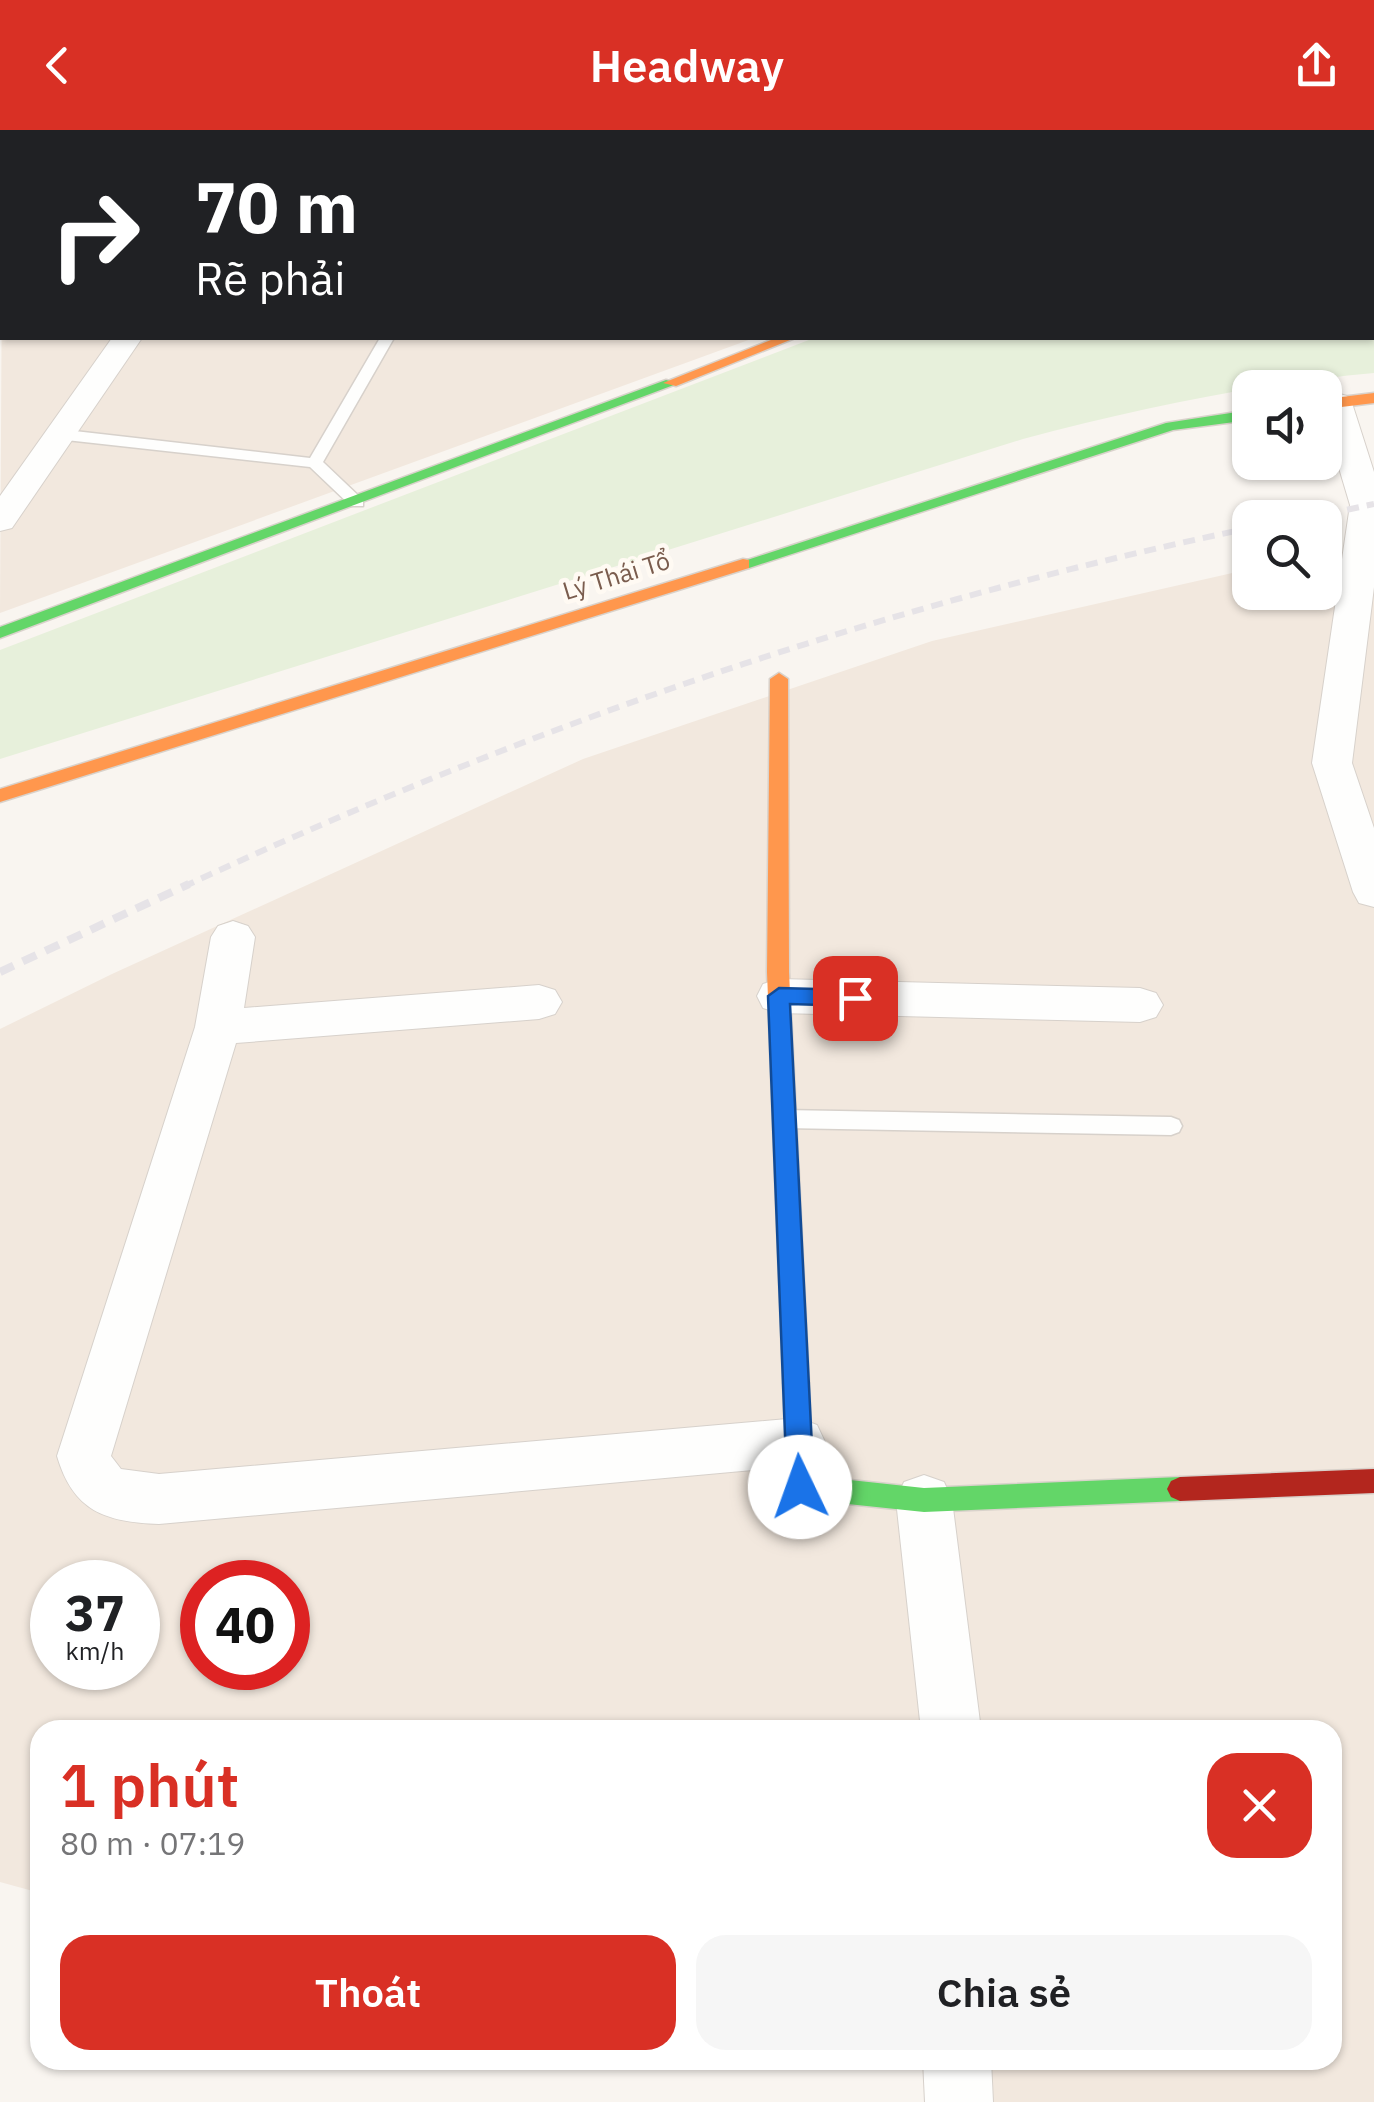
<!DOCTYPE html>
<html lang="vi">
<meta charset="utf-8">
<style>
:root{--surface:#fff;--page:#f6f6f6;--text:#202124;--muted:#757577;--accent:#d93025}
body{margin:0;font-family:"IBM Plex Sans",sans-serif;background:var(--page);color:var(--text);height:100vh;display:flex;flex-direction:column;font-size:38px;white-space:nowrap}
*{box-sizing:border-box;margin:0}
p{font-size:32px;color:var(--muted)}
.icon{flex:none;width:55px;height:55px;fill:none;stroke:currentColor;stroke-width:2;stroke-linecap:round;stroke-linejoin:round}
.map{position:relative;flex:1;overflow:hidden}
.details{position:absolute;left:30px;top:1590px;width:1312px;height:350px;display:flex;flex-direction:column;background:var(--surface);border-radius:30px;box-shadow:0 2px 8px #0004}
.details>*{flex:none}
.hud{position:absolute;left:0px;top:0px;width:1375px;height:210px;box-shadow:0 2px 8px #0004;background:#202124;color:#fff;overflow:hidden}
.controls{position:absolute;left:1232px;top:240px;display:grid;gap:20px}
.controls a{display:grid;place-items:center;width:110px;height:110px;border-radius:20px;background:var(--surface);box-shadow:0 2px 8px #0004;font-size:50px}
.speed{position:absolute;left:30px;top:1430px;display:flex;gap:20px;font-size:50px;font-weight:700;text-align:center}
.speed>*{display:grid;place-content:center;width:130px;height:130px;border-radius:50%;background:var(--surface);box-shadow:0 2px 8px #0004;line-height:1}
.speed small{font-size:25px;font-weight:400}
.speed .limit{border:15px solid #d22;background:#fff;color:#111}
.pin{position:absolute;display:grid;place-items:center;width:85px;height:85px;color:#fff;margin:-42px;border-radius:20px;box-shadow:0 5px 15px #0006}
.me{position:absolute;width:110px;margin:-55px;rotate:357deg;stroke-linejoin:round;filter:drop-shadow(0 0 8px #0008)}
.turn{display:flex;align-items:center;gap:35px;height:210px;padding:0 30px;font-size:45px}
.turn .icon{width:130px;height:130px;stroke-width:2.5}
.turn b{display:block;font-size:70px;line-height:85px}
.round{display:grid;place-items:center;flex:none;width:105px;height:105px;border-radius:30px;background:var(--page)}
.summary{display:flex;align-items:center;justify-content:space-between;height:170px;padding:0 30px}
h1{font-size:60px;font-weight:600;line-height:75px;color:var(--accent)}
.primary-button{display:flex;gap:20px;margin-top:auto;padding:20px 30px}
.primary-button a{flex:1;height:115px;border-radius:30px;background:var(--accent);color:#fff;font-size:40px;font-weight:600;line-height:115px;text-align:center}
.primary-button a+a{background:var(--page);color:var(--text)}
header{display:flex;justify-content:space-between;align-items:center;height:130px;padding:0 30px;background:var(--accent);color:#fff;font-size:45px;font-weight:600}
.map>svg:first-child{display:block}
</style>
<header><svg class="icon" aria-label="back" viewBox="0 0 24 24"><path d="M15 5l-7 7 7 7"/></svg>Headway<svg class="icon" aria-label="share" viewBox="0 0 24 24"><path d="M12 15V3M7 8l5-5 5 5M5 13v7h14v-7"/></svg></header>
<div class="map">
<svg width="1374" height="1972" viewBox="0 0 1374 1972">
<rect width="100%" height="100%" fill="#f9f5f0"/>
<path fill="#f2e8de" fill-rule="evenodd" d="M0,0H1374V21L1372,2H2L0,104Z
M2,125V208H754L0,483Z
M1374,420V1972H959L957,1930H1332V1600H40V1763L0,1752V899L112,844L583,629L932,511L1250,439V462H1325V426ZM52,1452H138V1538H52ZM202,1452H288V1538H202Z"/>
<path fill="#e7f0db" d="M1374,62V243C1254,254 1140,278 1023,309L0,629V520L814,208H1372Z"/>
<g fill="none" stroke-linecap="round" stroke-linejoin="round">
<defs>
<path id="lane" d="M380,208H394L323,332L363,370V376H351L310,337L57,309L49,304L57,299L310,328Z
M784,980L1171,987L1179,990L1182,996L1179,1002L1171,1005L784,998L776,995L773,989L776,983Z"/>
<path id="street" d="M1205,0H1243L1244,2H1207Z
M0,33H2V49H0Z
M112,208H142L12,398L0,401V366Z
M1336,263L1347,266L1352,273L1374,342V457L1352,633L1374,698V777L1359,773L1353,762L1312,633L1350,375L1325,291V266Z
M233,791L248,796L255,807L244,878L539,855L555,860L562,872L555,884L539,889L236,913L111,1326L121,1339L159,1344L798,1288L817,1295L825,1312L817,1329L798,1336L159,1394C105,1392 73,1381 57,1326L195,897L211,807L218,796Z
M779,849L1140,858L1156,863L1163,875L1156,887L1140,892L779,883L763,878L757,866L763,854Z
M924,1345L944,1352L952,1370L981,1600H921L896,1370L904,1352Z
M923,1930H991L993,1972H925Z"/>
<path id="fast" d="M666,250L679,253L0,508V497Z
M1250,280V290L1173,300L749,438H737L735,434L1166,293Z
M796,1242L805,1245L809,1253L813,1346L924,1358L1180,1347L1189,1351L1193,1359L1189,1367L1180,1371L924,1382L800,1369L791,1365L787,1357L783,1253L787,1245Z"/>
<path id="slow" d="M776,208H795L676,256L663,253Z
M1374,263V273L1325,279V269Z
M743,429L749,430V438L0,672V659Z
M779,543L788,549L789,842L809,1253L805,1261L796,1264L787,1261L783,1253L767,842L770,549Z"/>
<path id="jam" d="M1372,46H1374V54H1372Z
M1374,1339V1363L1180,1371L1171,1367L1167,1359L1171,1351L1180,1347Z"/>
</defs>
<use href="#lane" stroke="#d7d1cb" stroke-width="3"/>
<use href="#street" stroke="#d7d1cb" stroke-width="2"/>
<use href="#fast" stroke="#d9d2cb" stroke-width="3"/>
<use href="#slow" stroke="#d9d2cb" stroke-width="3"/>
<use href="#jam" stroke="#d9d2cb" stroke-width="3"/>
<use href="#lane" fill="#fefefd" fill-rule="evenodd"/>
<use href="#street" fill="#fefefd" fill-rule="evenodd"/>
<use href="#fast" fill="#63d668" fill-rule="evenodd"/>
<use href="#slow" fill="#ff974d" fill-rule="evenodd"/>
<use href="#jam" fill="#b3261e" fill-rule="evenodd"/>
<path stroke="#e6e3e7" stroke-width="6" stroke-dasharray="12 8" stroke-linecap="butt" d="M1308,388L1374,374
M183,757C526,597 880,475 1250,398"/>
<path stroke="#e6e3e7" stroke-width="8" stroke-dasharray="15 10" stroke-linecap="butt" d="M0,842L189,754"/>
</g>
<path fill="#1a73e8" stroke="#114b97" stroke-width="2.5" d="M779,858L855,860L866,868L855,876L790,874L814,1357L810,1366L800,1369L791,1366L787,1357L768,866Z"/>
<g text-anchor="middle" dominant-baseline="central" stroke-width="9" stroke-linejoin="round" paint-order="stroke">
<g font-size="25" fill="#7a5c4d" stroke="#fffaf3">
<text transform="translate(616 445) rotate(-17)">Lý Thái Tổ</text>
</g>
</g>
</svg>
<div class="controls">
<a><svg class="icon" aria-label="sound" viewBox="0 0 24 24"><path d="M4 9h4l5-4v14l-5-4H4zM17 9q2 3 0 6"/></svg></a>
<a><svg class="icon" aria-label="search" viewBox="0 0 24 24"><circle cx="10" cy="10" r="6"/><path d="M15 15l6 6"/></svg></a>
</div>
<div class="speed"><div>37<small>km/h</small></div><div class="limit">40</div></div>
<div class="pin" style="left:855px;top:868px;background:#d93025"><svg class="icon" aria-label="arrive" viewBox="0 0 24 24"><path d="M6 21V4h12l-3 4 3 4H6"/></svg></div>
<svg class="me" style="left:800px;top:1357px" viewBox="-20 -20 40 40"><circle r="19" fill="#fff"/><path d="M0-13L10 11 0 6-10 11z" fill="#1a73e8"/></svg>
<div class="hud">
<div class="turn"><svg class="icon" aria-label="right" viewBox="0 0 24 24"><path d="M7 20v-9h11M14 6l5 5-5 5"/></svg><div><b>70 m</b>Rẽ phải</div></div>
</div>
<section class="details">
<div class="summary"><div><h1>1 phút</h1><p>80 m · 07:19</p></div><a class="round" style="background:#d93025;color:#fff"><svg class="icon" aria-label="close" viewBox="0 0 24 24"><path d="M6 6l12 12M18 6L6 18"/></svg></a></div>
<div class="primary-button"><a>Thoát</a><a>Chia sẻ</a></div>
</section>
</div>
